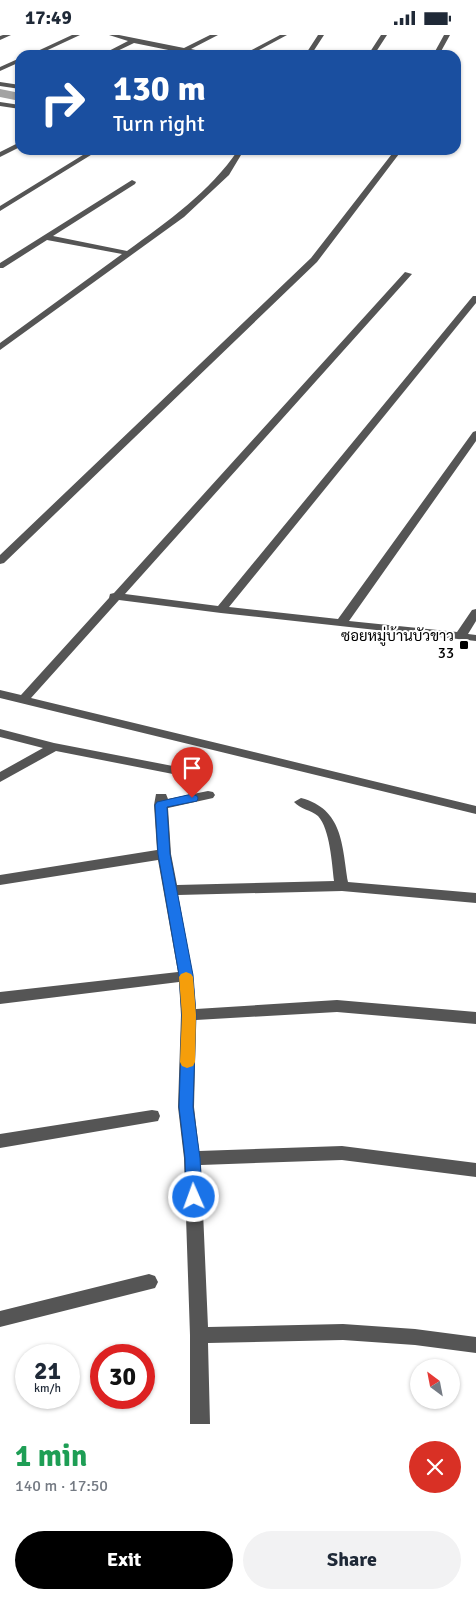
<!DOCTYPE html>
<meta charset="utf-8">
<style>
:root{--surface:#fff;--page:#f2f2f3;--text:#1f2937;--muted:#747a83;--accent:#000}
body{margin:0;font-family:Signika,Sarabun,sans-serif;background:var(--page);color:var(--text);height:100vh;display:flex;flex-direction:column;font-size:19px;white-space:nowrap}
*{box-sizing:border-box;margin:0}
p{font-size:16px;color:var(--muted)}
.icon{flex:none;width:28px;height:28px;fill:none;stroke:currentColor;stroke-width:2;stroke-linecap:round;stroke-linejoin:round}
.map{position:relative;height:1389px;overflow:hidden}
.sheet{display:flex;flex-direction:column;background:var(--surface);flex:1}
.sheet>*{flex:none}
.hud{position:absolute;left:15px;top:15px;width:446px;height:105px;border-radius:15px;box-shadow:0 1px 4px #0004;background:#1a4fa0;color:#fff;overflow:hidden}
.needle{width:32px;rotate:328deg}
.buttons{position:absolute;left:410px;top:1324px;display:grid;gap:10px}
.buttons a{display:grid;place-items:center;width:50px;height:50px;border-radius:50%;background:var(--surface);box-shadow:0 1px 4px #0004;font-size:25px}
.speed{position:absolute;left:15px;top:1309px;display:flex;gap:10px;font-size:25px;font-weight:700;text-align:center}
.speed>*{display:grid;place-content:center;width:65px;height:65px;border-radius:50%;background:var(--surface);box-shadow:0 1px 4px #0004;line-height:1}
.speed small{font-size:12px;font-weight:400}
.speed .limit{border:8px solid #d22;background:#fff;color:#111}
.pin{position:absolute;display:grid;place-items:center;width:42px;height:42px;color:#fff;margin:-51px -21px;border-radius:50% 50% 50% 0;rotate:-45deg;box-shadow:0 0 5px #0007}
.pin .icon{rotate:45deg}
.me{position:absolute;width:55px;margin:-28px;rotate:358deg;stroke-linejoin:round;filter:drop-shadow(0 0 4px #0008)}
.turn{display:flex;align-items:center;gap:18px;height:105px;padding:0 15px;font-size:22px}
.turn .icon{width:65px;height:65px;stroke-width:2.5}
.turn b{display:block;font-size:35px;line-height:42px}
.round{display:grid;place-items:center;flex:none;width:52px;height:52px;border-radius:26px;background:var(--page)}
.headline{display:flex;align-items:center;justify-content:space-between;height:85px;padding:0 15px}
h1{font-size:30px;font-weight:700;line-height:38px;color:#1e9e55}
.primary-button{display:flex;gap:10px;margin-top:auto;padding:10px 15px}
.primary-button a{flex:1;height:58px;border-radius:30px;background:var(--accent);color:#fff;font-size:20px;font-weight:700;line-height:58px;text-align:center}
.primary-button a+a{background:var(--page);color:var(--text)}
.status{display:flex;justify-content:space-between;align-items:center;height:35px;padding:0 25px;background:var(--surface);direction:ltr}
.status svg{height:14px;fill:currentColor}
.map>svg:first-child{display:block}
</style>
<div class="status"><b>17:49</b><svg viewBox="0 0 49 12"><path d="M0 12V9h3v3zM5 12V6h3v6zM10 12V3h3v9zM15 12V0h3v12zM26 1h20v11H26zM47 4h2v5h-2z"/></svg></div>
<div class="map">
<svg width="476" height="1389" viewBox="0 0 476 1389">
<rect width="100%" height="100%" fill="#fff"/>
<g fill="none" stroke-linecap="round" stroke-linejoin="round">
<path fill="#a3a3a3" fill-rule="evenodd" d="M0,54L20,58V66L0,62Z"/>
<path fill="#555" fill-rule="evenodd" d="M3,0H11L0,5V1Z
M72,0H80L37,20H29Z
M109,0H119L184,13L210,0H218L191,14L218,20L183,18L134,8L109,20H101L128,6Z
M280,0H287L250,20H242Z
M318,0H324L311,20H305Z
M381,0H387L374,20H368Z
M444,0H450L439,20H433Z
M20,23V27L0,36V32Z
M0,47L20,50V54L0,51Z
M0,67L20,70V74L0,71Z
M20,107V112L0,122V117Z
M91,115H99L0,176V171Z
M238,115H244L229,140L184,182L0,315V308L122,219L47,205L3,233H0V228L132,145L136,147L135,149L53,201L127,216C168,186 210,157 238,115Z
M395,115H402L317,227L4,528L0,529V520L311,223Z
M405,237L412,239L125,559L218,571L473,261H476V268L229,572L338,584L473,397L476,396V406L349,586L457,597L472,575L476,574V586L468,599L476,600V606L221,578L119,565L31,663L476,771V779L0,663V655L21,660L109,563L110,559L114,558Z
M0,694L54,708L178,732L184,736L178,740L56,716L0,747V737L43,713L0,702Z
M208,756L213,757L215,760L213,763L168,773L171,819L177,850L334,846C332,829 330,794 318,781C311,775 300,774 294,767L301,763C343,774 342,810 348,847L476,858V868L342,856L178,860L193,941L196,974L337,965L476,977V989L337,977L196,985L194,1072L199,1116L342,1111L476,1128V1142L342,1125L201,1130L208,1292L343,1289L415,1294L476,1302V1318L415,1310L343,1305L208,1308L210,1389H190V1300L184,1123L178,1072L181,980L179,947L0,969V957L178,937L158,825L0,850V840L157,815L154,770L156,759H166L168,764Z
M152,1075L158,1076L160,1081L158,1086L152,1087L0,1113V1099Z
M149,1239L155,1241L158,1247L155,1253L0,1292V1276Z"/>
</g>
<path fill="#1a73e8" stroke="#114b97" d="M192,759L197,761L198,763L197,766L167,772L170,819L193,940L196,980L193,1072L200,1123L202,1162L199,1167L194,1169L189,1167L186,1162L185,1123L179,1072L182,980L179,940L158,819L155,770L157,767Z"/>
<path fill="#f59e0b" d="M186,937L191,939L193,942L196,980L195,1027L193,1031L187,1033L182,1031L180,1027L182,980L179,942L181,939Z"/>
<rect fill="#000" stroke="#fff" stroke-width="2" x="459" y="605" width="10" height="10" rx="2.5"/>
<g text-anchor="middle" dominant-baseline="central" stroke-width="4" stroke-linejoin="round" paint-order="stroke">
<g font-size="15" fill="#000" stroke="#fff" text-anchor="end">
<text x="454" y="601">ซอยหมู่บ้านบัวขาว<tspan x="454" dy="17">33</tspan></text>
</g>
</g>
</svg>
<div class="buttons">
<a><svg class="needle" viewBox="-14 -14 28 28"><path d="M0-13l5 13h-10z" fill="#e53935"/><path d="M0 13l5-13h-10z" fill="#747a83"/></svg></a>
</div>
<div class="speed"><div>21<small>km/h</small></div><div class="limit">30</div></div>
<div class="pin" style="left:192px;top:763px;background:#d93025"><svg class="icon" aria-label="arrive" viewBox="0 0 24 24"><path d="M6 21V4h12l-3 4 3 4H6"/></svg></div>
<svg class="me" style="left:194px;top:1162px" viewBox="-20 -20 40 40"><circle r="17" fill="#1a73e8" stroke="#fff" stroke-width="3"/><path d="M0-11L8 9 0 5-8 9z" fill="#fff"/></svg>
<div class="hud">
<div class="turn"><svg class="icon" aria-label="right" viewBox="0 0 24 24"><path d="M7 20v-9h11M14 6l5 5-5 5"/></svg><div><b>130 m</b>Turn right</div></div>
</div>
</div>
<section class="sheet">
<div class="headline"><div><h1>1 min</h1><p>140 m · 17:50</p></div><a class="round" style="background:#d93025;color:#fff"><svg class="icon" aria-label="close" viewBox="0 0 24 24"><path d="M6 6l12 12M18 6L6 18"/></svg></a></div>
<div class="primary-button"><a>Exit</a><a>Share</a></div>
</section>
